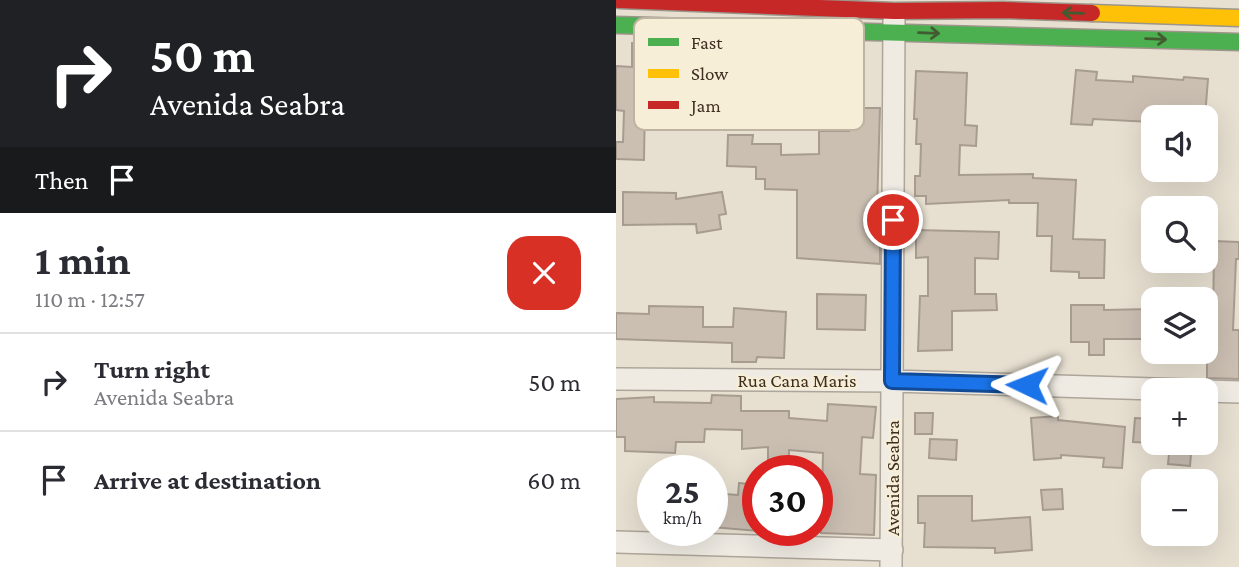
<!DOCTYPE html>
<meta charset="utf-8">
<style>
:root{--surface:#fff;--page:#f7f7f7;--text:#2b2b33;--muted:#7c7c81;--line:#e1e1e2}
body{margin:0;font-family:"Crimson Pro",serif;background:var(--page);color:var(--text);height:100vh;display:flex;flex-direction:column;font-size:26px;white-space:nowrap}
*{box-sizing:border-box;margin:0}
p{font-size:23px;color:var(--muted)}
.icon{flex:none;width:38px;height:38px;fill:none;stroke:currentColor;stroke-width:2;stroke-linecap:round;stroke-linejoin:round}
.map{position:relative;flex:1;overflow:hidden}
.details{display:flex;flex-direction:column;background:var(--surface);width:616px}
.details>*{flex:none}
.banner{background:#202124;color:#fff;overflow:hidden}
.fabs{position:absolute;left:525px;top:105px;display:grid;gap:14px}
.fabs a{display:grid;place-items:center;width:77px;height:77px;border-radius:14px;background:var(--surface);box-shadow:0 7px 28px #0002;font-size:35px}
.speed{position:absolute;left:21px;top:455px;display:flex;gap:14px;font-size:35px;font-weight:700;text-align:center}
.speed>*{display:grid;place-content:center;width:91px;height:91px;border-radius:50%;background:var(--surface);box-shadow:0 7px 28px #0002;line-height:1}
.speed small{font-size:18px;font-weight:400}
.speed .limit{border:10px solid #d22;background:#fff;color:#111}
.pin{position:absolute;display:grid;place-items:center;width:60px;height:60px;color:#fff;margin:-30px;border:4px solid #fff;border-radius:50%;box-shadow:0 2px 7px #0007}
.me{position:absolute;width:77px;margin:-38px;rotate:272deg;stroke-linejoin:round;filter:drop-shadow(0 0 5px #0008)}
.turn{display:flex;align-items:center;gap:24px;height:147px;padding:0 35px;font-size:32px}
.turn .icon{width:91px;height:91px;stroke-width:2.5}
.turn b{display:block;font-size:49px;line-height:60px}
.then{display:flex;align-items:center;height:66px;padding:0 35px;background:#0003;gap:14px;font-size:26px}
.round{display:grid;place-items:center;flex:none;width:74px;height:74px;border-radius:21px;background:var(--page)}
.summary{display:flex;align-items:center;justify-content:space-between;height:119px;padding:0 35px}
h1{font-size:42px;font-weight:700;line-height:52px}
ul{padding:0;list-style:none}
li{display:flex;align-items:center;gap:21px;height:98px;padding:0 35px;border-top:2px solid var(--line)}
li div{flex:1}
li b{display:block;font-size:26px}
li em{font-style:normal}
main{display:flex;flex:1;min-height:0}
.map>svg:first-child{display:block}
</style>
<main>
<section class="details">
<div class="banner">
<div class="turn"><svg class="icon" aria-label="right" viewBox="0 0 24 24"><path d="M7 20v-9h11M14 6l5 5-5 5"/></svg><div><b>50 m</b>Avenida Seabra</div></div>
<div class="then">Then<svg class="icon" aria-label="arrive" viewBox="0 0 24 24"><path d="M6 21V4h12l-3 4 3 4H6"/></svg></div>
</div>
<div class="summary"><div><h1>1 min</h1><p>110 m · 12:57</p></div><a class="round" style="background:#d93025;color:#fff"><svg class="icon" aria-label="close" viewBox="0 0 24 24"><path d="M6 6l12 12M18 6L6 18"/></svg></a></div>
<ul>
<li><svg class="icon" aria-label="right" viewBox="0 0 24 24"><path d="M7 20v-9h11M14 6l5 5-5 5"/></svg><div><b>Turn right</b><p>Avenida Seabra</p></div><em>50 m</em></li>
<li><svg class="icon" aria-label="arrive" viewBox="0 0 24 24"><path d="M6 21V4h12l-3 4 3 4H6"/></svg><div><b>Arrive at destination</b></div><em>60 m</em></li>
</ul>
</section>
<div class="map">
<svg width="623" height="567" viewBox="0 0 623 567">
<rect width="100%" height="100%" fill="#e7e0d1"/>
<path fill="#cbbfb2" stroke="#a89c90" stroke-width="2" d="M16,43L66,44L65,62H59L58,94L45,93V98L29,99L28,160L0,159V142H7L8,111L0,110V66L16,67Z
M460,70L481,72L480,80L517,82V76L567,80L568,77L592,79L589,117H535V122L477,119L476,125L455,124Z
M300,71L351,73L349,125L361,126L360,146L344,145L343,175L417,174V178L460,180L457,239L489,240L488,278H463V272L435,271L436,236H421L422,203H393V200L310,204V196H299V176H304L305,144H300L301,119H298Z
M233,108H264L261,209H264V264L181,258V190L149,189V179H140V167L111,166L112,135H137L136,144H165V155L203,154V131H233Z
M7,192L60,193V199L106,192L110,214L103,215L105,229L81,233L80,224L7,225Z
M300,230L383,232L382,259L359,258V294H380L381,310L336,311V350L302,351L304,296H312V257L300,258Z
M598,241L623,242V259H620L617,330H623V379L591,378V329H597Z
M201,294L250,295L249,330L201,329Z
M455,305H488V310L534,309V339H488V355H473V342H455Z
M33,306L87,307V327H117L118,308L170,312L168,358L141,357L140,362H116V343L0,339V313L33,314Z
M96,395L125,396V411H173V418L211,421L212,404L260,407L257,438L246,437L244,474L260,475L258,535L205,533L207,453L173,450V462H152V447L126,449V430L89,429L88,442H60L59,453L9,451V437H0V399L38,397V402L95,403Z
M299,413H317L316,434H299Z
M442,416V420L509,427L506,468L487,467L488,458L445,455V458L418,460L415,418Z
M519,418L537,419V443L517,442Z
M314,439L341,440L340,460L313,458Z
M554,443H576L574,466L552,464Z
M123,483L142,485V531L96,527V493L122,495Z
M446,489L447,509L427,510L425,490Z
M302,496H356V521L414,517L416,550L379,553V548L308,547L309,523H302Z"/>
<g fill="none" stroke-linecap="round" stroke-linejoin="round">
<defs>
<path id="street" d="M0,379L277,381L572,390
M590,391L623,392
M0,542L276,550
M275,567L278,20"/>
<path id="fast" d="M0,25L623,42"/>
<path id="slow" d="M476,13L623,18"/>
<path id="jam" d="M3,0L278,11L387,10L476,13"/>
</defs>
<use href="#street" stroke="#ada599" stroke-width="24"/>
<use href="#fast" stroke="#9c958a" stroke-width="19"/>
<use href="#slow" stroke="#9c958a" stroke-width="19"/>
<use href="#jam" stroke="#9c958a" stroke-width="19"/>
<use href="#street" stroke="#efebe3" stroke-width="21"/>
<use href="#fast" stroke="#4caf50" stroke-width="16"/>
<use href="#slow" stroke="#ffc107" stroke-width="16"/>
<use href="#jam" stroke="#c62828" stroke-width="16"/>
</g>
<defs><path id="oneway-shaft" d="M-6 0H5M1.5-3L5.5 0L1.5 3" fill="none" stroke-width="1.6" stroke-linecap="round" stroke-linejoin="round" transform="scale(1.75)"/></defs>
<g stroke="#425b31">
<use href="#oneway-shaft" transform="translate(457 13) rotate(-178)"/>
<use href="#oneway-shaft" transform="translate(313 33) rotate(2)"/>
<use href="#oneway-shaft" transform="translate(540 39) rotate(2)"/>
</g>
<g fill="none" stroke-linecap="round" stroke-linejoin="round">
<defs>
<path id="route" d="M277,220L276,381L411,385"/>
</defs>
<use href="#route" stroke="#114b97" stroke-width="18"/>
<use href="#route" stroke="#1a73e8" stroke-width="12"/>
</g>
<g text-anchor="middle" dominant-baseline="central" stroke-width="5" stroke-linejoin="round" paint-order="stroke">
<g font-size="19" fill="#3d2e20" stroke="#f7eed8">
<text x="181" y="380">Rua Cana Maris</text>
<text transform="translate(276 478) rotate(-90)">Avenida Seabra</text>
</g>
</g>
<rect x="18" y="18" width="230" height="112" rx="10" fill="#f7eed8" stroke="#bfb4a1" stroke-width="2"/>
<rect x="32" y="38" width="31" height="8" fill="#4caf50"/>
<rect x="32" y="69" width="31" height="9" fill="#ffc107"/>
<rect x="32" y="101" width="31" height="8" fill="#c62828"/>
<g font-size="19" fill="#3d2e20">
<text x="75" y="49">Fast</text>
<text x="75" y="80">Slow</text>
<text x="75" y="112">Jam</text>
</g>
</svg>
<div class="fabs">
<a><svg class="icon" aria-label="sound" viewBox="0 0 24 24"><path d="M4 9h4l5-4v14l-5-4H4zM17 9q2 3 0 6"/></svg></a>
<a><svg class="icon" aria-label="search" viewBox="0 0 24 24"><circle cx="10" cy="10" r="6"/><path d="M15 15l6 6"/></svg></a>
<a><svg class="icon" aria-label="layers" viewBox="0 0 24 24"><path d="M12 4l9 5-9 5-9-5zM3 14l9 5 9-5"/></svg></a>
<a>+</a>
<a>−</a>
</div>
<div class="speed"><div>25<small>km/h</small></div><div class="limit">30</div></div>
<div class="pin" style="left:277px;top:220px;background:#d93025"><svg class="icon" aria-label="arrive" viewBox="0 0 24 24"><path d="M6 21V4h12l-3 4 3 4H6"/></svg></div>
<svg class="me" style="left:411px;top:385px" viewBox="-20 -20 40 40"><path d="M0-17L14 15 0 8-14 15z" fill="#1a73e8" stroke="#fff" stroke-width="4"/></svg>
</div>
</main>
